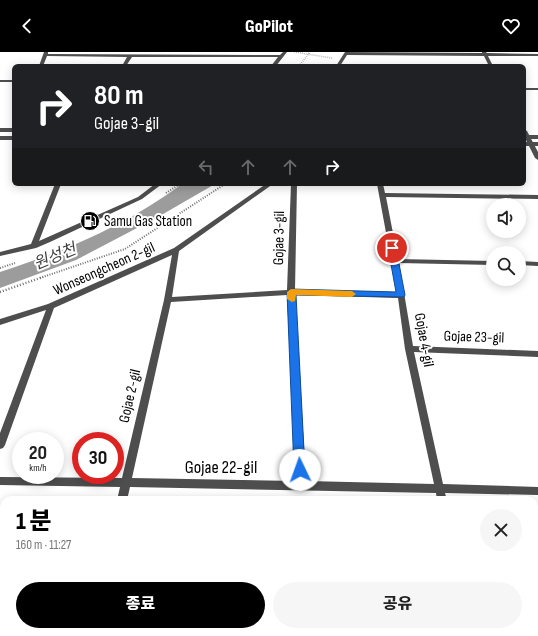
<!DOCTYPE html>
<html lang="ko">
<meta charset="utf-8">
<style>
:root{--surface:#fff;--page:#f6f6f6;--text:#222;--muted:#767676;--accent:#000}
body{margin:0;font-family:"Sofia Sans Condensed","Noto Sans KR",sans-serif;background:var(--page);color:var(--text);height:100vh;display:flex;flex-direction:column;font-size:15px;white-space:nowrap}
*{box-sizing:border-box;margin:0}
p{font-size:13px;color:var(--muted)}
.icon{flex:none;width:22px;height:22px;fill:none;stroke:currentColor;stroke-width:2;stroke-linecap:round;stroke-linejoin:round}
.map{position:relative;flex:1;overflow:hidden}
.side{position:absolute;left:0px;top:444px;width:538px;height:140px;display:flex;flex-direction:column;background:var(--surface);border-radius:12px 12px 0 0;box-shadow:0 2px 10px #0003}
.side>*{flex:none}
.hud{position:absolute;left:12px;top:12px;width:514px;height:122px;border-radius:6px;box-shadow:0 2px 10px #0003;background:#202124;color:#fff;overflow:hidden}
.buttons{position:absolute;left:486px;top:146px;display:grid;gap:8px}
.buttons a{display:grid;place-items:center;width:40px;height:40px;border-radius:50%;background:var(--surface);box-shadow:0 2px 10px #0003;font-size:20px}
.speed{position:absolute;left:12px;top:380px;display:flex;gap:8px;font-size:20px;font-weight:700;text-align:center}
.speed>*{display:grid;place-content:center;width:52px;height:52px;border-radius:50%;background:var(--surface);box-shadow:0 2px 10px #0003;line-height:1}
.speed small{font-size:10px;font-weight:400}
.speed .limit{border:6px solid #d22;background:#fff;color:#111}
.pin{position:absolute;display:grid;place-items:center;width:34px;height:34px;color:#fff;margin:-17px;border:2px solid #fff;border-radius:50%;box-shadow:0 1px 4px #0007}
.me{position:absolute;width:44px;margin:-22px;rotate:357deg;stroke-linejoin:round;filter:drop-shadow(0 0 3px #0008)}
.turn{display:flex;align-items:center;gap:14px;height:84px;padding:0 16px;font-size:18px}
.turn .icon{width:52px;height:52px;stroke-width:2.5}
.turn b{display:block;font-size:28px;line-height:34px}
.lanes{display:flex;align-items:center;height:38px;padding:0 16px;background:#0003;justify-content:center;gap:20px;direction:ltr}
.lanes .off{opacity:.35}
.round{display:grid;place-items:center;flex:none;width:42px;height:42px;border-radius:21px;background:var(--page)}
.summary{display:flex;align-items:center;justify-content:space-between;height:68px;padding:0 16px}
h1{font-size:24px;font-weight:800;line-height:30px;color:var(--accent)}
.cta{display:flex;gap:8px;margin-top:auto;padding:8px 16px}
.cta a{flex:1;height:46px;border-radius:24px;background:var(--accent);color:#fff;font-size:16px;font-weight:800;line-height:46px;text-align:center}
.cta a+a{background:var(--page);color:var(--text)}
header{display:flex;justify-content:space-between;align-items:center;height:52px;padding:0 16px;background:var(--accent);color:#fff;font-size:18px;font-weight:800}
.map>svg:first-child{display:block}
</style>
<header><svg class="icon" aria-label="back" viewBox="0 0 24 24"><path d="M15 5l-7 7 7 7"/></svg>GoPilot<svg class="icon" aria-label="heart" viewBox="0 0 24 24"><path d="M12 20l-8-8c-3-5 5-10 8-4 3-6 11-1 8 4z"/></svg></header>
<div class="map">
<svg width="538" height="584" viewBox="0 0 538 584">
<rect width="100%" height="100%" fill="#fff"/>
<path fill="#9c9c9c" d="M182,132H215L158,165L76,208L0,236V220C65,199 127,173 182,132Z"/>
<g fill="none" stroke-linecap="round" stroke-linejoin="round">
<path stroke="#707070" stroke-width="1.5" stroke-dasharray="0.5 1.5" stroke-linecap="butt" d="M294,0L332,6
M299,14L310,0"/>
<path stroke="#707070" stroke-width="2" stroke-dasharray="1 1.5" stroke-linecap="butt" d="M166,141L180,132
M0,216L15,211
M40,226L125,197L225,132"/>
<path stroke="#707070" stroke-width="2.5" stroke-dasharray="1 2" stroke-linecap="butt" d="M0,240L43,225"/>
<path fill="#4e4e4e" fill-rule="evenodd" d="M44,0H48V2L280,3L283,0H287L276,14H271L278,5H132L126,14H122L127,5L47,4L43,14H39Z
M345,0L482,1V0H486L487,1L538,2V4H488L493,14H489L484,4L347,3L340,14H336Z
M0,28H14V30H0Z
M524,36H538V38H524Z
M524,77L527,79L538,100V108L535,106L524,84Z
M55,132H61L39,189L138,145L155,132H162L142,147L50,190L36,196L0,204V200L31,192Z
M266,132H273L179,199L172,245L287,238L291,132H297L295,238L397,240L377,132H383L385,141L538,143V147L386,145L398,207L493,209V213L399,211L413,294L538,299V305L414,300L443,432L538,435V443L445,441L447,448H437L436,441L130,435L127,448H117L120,435L0,433V425L122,426L164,248L172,203L54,256L5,393L3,396L0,397V381L46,258L0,273V267L48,252L174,196ZM287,243L296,429L132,426L171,250ZM295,243L398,246L405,297L434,432L306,429Z
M519,209L538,210V214L519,213Z
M92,580H104L103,584H91Z
M459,580H471L472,584H460Z"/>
<path fill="#4e4e4e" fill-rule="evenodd" d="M0,76H14V80H0Z
M524,83H538V87H524Z
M0,84H14V88H0Z
M524,90H538V94H524Z"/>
</g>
<path fill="#1a73e8" stroke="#114b97" d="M392,193L396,196L405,243L404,245L296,243L305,418L304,421L300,423L296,421L294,418L287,240L291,237L396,240L388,196Z"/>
<path fill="#f59e0b" d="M291,237L352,239L356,242L352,245L296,243L295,249L292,250L287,247V240Z"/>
<defs>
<symbol id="fuel-disc" viewBox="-11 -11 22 22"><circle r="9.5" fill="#000" stroke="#fff"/><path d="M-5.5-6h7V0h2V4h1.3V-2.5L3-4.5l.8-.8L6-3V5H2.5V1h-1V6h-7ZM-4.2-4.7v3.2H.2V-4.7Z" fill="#fff"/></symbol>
</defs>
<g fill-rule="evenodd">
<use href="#fuel-disc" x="79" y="158" width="22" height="22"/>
</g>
<g text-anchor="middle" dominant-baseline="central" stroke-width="4" stroke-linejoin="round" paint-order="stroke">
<g font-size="15" fill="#000" stroke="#fff" text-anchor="start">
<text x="104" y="169">Samu Gas Station</text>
</g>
<g font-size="15" fill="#000" stroke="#fff">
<text transform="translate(279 186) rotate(-89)">Gojae 3-gil</text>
<text transform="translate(104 217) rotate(-24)">Wonseongcheon 2-gil</text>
<text transform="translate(474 285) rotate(2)">Gojae 23-gil</text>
<text transform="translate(424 288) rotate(80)">Gojae 4-gil</text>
<text transform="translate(130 344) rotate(-77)">Gojae 2-gil</text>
</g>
<g font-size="16" font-style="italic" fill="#3d3d3d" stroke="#fff">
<text transform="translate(55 205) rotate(-22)">원성천</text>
</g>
<g font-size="18" fill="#000" stroke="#fff">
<text x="221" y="415">Gojae 22-gil</text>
</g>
</g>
</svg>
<div class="buttons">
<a><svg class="icon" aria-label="sound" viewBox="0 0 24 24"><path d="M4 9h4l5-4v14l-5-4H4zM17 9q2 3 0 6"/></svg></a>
<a><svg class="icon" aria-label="search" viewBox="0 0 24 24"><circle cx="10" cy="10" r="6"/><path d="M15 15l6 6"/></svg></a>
</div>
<div class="speed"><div>20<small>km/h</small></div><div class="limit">30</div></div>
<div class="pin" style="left:392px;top:196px;background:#d93025"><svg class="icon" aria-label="arrive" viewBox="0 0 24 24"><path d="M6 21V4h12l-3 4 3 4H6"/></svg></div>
<svg class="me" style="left:300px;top:418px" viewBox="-20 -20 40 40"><circle r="19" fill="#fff"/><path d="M0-13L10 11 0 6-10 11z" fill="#1a73e8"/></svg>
<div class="hud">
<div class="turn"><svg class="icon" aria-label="right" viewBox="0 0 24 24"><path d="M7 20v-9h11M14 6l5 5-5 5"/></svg><div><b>80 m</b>Gojae 3-gil</div></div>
<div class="lanes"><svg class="icon off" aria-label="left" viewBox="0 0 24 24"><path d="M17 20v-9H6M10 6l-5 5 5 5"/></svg><svg class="icon off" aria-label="ahead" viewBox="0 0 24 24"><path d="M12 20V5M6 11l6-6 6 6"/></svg><svg class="icon off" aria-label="ahead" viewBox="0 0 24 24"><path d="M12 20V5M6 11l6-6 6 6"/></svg><svg class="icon" aria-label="right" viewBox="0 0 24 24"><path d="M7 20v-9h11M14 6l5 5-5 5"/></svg></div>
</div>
<section class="side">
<div class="summary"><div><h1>1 분</h1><p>160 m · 11:27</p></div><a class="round"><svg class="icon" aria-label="close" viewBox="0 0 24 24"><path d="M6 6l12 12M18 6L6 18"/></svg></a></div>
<div class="cta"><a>종료</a><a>공유</a></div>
</section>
</div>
